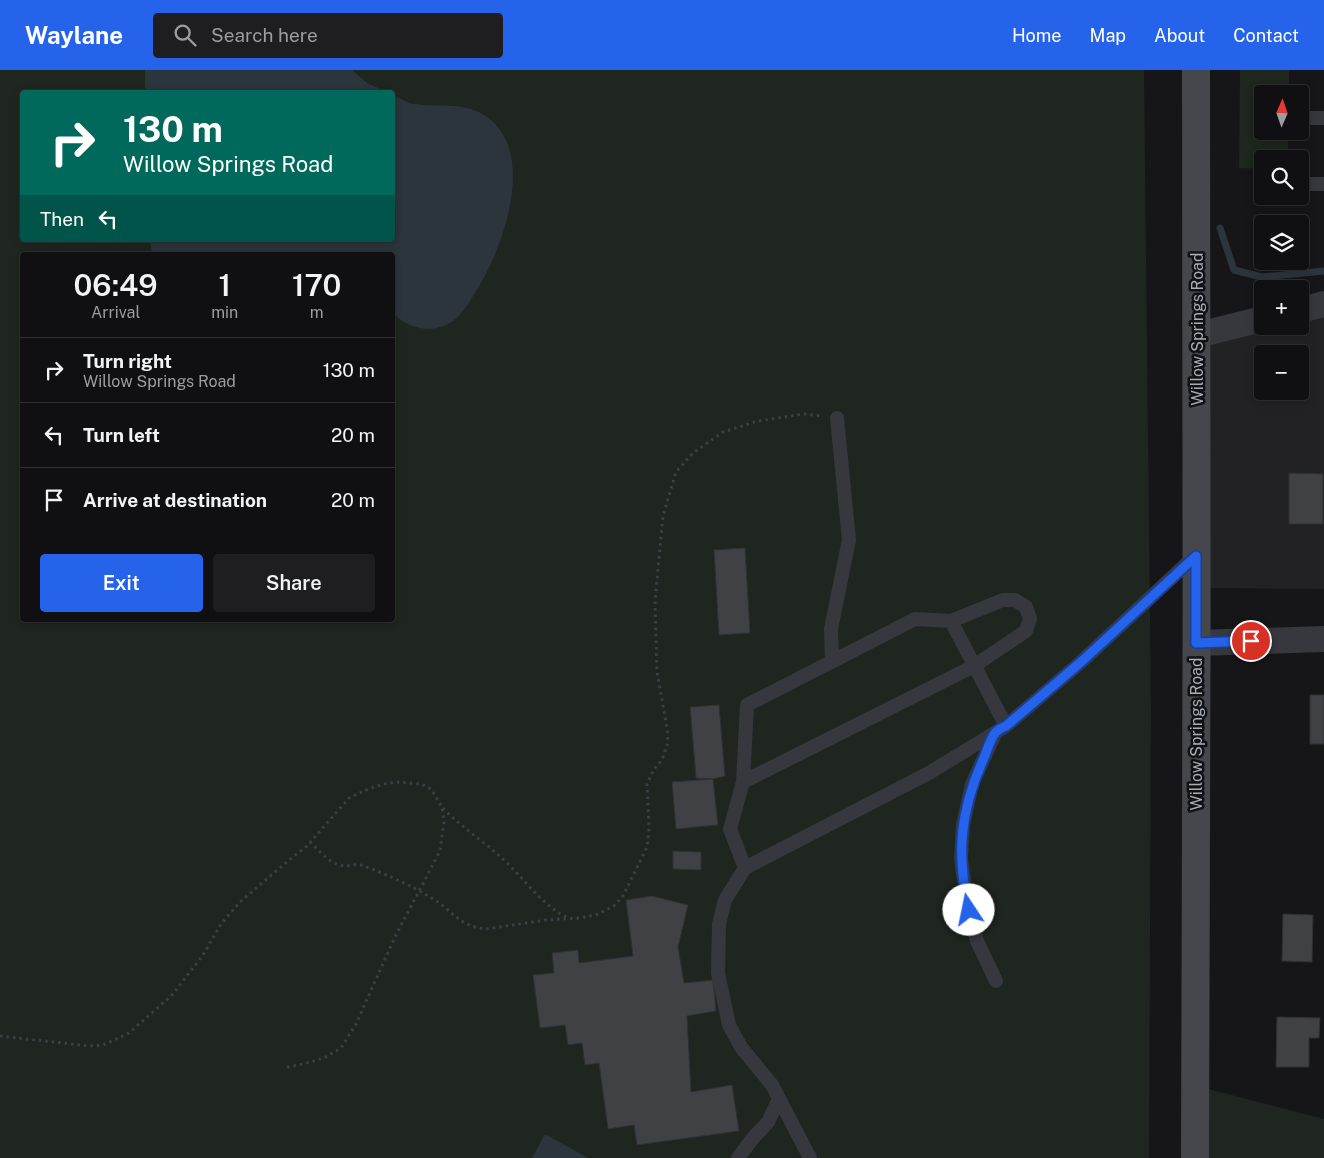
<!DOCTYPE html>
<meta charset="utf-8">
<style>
:root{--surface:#101012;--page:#1e1e20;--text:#f1f3f6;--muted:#9c9d9f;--line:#303032;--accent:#2563eb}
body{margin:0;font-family:"Public Sans",sans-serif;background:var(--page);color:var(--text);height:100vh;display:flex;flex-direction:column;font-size:19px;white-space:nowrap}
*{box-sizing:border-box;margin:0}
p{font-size:16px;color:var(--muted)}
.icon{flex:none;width:28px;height:28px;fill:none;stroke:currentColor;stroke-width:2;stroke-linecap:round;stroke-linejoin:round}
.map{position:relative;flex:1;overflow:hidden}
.sheet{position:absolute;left:20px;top:182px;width:375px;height:370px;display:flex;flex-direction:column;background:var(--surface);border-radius:5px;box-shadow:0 2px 8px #0003,0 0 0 1px var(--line)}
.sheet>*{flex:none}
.top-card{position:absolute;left:20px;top:20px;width:375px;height:152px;border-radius:5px;box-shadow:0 2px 8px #0003,0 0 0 1px var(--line);background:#00695c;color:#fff;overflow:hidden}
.needle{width:32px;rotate:2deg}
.buttons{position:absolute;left:1254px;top:15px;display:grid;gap:10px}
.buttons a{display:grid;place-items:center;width:55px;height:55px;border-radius:5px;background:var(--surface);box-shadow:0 2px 8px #0003,0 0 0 1px var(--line);font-size:25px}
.pin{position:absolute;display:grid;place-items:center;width:42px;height:42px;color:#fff;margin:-21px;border:2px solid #fff;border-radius:50%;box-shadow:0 1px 5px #0007}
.me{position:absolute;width:55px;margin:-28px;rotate:349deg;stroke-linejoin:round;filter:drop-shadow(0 0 4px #0008)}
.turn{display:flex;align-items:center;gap:18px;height:105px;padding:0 20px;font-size:22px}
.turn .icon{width:65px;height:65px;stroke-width:2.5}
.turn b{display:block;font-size:35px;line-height:42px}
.then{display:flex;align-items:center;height:48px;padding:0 20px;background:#0003;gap:10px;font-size:19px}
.eta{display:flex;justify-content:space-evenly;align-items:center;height:85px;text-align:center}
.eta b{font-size:30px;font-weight:600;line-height:35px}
.button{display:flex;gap:10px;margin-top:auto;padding:10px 20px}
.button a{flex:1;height:58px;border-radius:5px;background:var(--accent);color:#fff;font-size:20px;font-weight:600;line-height:58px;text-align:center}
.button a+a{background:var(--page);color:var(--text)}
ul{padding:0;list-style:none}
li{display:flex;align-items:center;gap:15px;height:65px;padding:0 20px;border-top:1px solid var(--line)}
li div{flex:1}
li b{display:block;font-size:19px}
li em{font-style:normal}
header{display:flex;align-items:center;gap:30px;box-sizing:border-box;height:70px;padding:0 25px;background:var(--accent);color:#fff}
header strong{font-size:24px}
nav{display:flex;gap:28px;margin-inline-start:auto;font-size:18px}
.search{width:350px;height:45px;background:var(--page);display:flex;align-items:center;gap:12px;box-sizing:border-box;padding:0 18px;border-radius:5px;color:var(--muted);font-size:19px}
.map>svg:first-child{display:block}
</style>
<header>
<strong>Waylane</strong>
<div class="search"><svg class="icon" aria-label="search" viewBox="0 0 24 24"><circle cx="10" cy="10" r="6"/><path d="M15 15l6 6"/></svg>Search here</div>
<nav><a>Home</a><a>Map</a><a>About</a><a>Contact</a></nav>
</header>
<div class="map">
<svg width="1324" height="1088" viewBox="0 0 1324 1088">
<rect width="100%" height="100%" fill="#161618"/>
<path fill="#222225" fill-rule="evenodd" d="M1324,247V519L1208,518L1210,270L1278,256H1300V252ZM1262,284H1300V321H1262Z"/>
<path fill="#1e261f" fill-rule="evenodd" d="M0,0H1144L1151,639L1149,1088H0ZM22,22H392V170H22ZM22,185H392V550H22Z
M1240,0H1289V24H1262V61H1288V89H1262V99L1239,98Z
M1208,1019L1324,1049V1088H1209Z"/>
<path fill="#2c353c" d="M145,0H352L367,13L387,22H145Z
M393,25C400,28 407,33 414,34C441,38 468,30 491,50C536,89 502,181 475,223C470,231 464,241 457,248C437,265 410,261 393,243L392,185H152L150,170H392Z
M545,1064L588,1088H532Z"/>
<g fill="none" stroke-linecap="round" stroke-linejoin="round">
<path stroke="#2c353c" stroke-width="7" d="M1220,158L1234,200L1262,207L1324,201"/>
</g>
<path fill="#404145" stroke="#303034" d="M1289,403L1323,404V454H1289Z
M745,478L750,563L719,565L714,480Z
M1310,625H1324V674H1310Z
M719,635L725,706L713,709L696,708L690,637Z
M713,709L718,755L676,759L672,712Z
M673,781L701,782V800L673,799Z
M652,826L688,835L678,877L684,913L713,910L716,941L687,946L691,1022L732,1015L739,1061L637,1075L634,1055L608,1059L599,993L585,995L582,973L568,975L565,955L540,958L533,905L554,903L552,883L578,880L579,893L633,886L626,830Z
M1283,844L1313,845L1312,892L1282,891Z
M1277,947L1320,948L1319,968H1309V997H1276Z"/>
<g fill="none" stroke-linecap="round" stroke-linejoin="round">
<path stroke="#3d3f44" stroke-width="3" stroke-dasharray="2.5 4" stroke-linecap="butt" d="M443,738C462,758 485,772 505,791C526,811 542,835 568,848
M310,772C320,781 330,795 345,796C351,796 357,793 364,796C386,804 410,815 430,827C453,840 457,856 486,859L546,850L580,848L598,844L614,836L623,826L647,777L649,759L647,714L654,699L662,690L668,672L667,658L657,602L655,531L663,446L676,402L693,383L723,362L758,351L804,344L821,346
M0,966L89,976L103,975L129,963L172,925L203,885L221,854L240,832L283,795L307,776L349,728L366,720L383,714L397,712L421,714L431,719L442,737L444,752L440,781L395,867L356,954L341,978L324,988L303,994L283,998"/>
<path stroke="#37383d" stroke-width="14" d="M1304,48H1324
M1302,114H1324
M951,551L1003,530H1015L1026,537L1030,549L1026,561L974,596L743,712L747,635L915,549L951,551L1006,656
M832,591L831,559L849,470L837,348
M996,662L972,714L963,755L961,789L966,824L977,871L996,911
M743,712L730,759L745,798
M738,1088L753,1068L768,1052L779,1029
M810,1088L772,1015L741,977L729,955L718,903L719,854L725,830L745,798L929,703L1006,656L1081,592L1195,486"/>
<path stroke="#37383d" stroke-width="26" d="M1300,240L1324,234
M1198,265L1262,249
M1196,573L1324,569"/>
<path stroke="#45474d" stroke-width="28" d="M1195,1088C1195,725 1199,363 1196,0"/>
</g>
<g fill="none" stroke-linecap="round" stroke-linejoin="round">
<defs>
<path id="route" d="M969,840C956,785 960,741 983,690C987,682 990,668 996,662C999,659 1003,657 1006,656L1081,592L1196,486V573L1251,571"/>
</defs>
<use href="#route" stroke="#184099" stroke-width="12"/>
<use href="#route" stroke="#2563eb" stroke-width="9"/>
</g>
<g text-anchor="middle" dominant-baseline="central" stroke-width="5" stroke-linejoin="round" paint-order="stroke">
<g font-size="16" fill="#a8adb8" stroke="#111113">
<text transform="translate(1197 259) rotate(-90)">Willow Springs Road</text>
<text transform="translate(1196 664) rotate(-90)">Willow Springs Road</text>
</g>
</g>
</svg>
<div class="buttons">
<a><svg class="needle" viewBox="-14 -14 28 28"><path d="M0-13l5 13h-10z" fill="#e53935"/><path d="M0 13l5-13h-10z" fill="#9c9d9f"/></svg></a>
<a><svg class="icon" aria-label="search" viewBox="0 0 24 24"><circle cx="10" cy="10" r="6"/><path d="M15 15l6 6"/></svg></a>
<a><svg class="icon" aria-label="layers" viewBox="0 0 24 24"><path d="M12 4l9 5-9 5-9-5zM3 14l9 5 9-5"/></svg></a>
<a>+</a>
<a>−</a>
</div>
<div class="pin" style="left:1251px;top:571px;background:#d93025"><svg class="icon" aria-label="arrive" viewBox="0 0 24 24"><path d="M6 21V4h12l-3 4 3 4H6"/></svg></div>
<svg class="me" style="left:969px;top:840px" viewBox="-20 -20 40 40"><circle r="19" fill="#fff"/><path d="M0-13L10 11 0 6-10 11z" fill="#2563eb"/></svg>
<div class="top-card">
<div class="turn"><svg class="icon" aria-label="right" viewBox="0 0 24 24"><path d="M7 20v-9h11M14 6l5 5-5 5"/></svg><div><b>130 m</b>Willow Springs Road</div></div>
<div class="then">Then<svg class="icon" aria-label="left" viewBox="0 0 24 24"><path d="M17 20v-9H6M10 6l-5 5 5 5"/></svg></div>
</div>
<section class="sheet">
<div class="eta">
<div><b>06:49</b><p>Arrival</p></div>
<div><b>1</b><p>min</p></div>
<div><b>170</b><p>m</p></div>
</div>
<ul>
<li><svg class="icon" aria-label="right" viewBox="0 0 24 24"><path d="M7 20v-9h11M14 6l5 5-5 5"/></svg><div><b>Turn right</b><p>Willow Springs Road</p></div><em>130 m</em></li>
<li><svg class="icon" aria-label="left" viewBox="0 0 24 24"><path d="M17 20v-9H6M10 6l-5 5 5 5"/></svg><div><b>Turn left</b></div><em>20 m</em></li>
<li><svg class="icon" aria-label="arrive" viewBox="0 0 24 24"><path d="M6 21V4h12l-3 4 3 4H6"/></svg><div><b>Arrive at destination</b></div><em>20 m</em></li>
</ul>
<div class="button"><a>Exit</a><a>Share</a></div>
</section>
</div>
